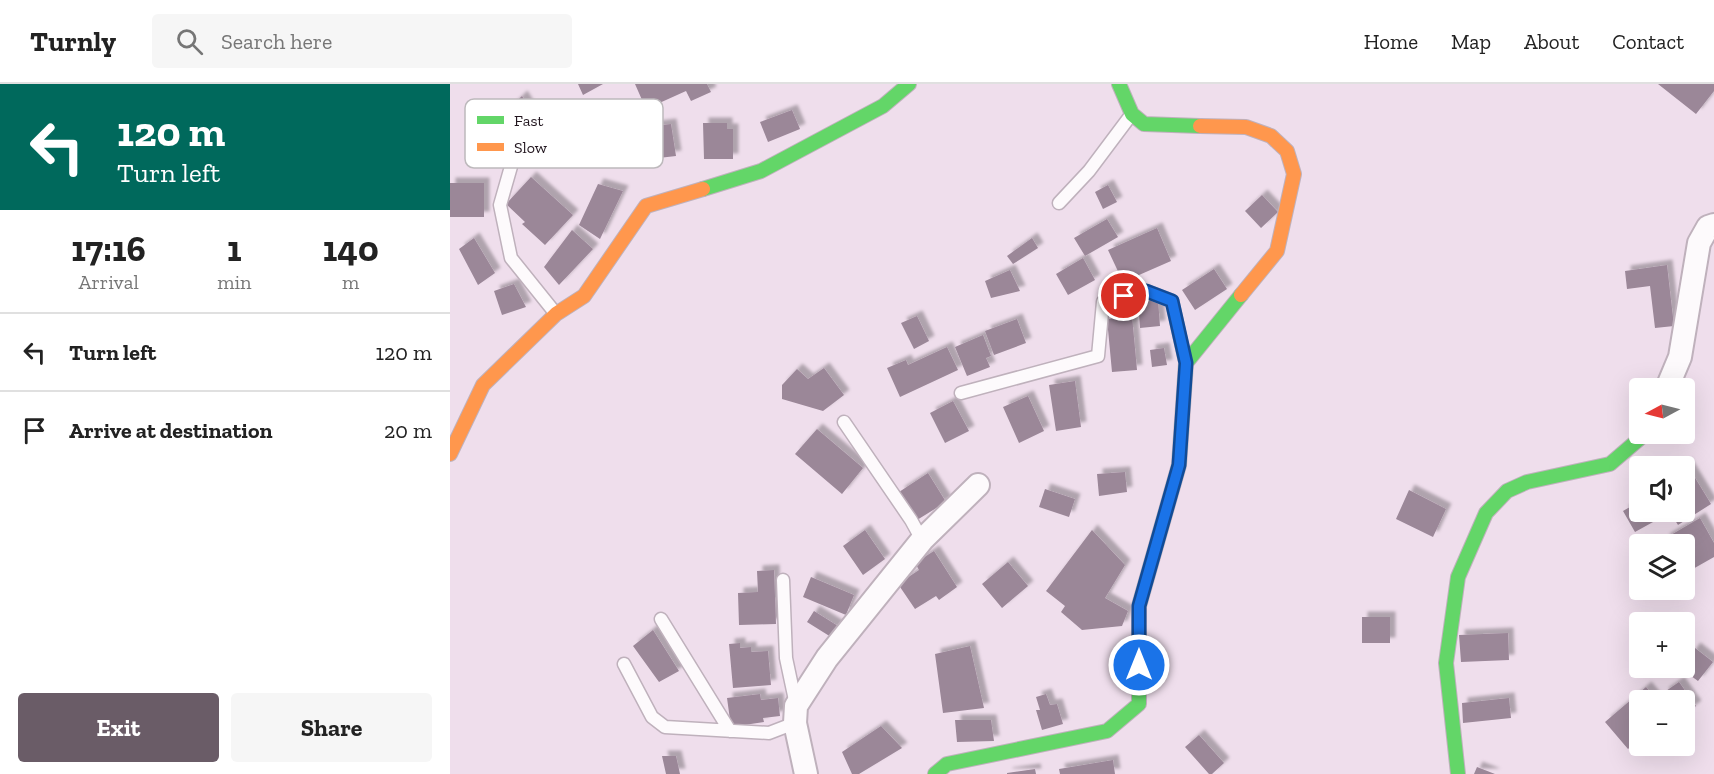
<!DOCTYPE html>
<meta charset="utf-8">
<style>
:root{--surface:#fff;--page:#f6f6f6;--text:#222;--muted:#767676;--line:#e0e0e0;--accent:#6a5c67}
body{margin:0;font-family:"Zilla Slab",serif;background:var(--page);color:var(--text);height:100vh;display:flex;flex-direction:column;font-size:22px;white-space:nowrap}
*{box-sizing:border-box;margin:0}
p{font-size:20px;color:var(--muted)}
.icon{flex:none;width:33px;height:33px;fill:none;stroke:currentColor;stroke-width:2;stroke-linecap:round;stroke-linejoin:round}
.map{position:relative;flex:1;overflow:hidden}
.side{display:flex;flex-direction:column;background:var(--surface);width:450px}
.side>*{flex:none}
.banner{background:#00695c;color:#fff;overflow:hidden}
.needle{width:39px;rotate:263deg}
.controls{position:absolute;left:1179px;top:294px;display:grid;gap:12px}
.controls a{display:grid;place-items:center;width:66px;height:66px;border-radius:6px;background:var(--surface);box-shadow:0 6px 24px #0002;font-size:30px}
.pin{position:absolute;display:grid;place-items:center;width:51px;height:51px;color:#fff;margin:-26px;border:3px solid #fff;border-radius:50%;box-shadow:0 2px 6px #0007}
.me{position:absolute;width:66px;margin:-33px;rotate:0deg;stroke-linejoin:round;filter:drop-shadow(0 0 4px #0008)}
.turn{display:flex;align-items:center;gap:21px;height:126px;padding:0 18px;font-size:27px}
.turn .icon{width:78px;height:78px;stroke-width:2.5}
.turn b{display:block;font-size:42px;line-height:51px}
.eta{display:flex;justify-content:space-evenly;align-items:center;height:102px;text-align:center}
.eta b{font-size:36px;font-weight:700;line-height:42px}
.cta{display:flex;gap:12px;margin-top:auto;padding:12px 18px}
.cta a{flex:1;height:69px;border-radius:6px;background:var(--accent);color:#fff;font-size:24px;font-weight:700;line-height:69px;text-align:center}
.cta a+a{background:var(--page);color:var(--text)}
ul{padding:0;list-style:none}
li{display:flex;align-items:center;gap:18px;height:78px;padding:0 18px;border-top:2px solid var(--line)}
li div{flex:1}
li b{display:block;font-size:22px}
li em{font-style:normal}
header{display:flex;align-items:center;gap:36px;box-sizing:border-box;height:84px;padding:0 30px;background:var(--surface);border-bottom:2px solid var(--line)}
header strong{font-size:28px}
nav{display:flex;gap:33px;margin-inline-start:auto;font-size:21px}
.search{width:420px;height:54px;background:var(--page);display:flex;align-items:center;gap:15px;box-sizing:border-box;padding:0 21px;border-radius:6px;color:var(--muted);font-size:22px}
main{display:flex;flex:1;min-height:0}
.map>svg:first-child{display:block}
</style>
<header>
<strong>Turnly</strong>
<div class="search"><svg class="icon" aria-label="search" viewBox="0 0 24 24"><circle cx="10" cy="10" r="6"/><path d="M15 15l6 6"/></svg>Search here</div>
<nav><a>Home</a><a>Map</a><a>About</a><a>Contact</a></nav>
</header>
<main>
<section class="side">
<div class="banner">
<div class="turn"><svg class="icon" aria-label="left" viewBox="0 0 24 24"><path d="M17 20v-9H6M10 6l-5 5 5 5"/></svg><div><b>120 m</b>Turn left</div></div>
</div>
<div class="eta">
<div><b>17:16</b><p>Arrival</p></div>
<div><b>1</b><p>min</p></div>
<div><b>140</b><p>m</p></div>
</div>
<ul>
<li><svg class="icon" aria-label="left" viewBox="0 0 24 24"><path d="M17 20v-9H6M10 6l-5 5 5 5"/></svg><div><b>Turn left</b></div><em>120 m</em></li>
<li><svg class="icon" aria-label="arrive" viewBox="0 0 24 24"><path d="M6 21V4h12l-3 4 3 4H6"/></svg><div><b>Arrive at destination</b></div><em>20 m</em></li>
</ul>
<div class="cta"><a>Exit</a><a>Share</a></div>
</section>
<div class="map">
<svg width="1264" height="690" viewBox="0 0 1264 690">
<defs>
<filter id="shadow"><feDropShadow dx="5.5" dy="-5.5" stdDeviation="1.5" flood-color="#0004"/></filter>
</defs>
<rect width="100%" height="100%" fill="#efdeec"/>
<path fill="#9b8798" filter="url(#shadow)" d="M128,0H153L133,11Z
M185,0H257L261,8L241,17L236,7L196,25Z
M1208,0H1264V7L1246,30Z
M72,12L87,36L62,56L46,37Z
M342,26L350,45L318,58L310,38Z
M253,39H277V45H283V75H254Z
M221,40L226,72L200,75L196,43Z
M81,93L123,131L95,161L72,140L75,138L56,120Z
M0,99H34V133H0Z
M148,100L173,107L150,155L129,141Z
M658,101L667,118L653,125L645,108Z
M812,111L828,128L811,144L795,127Z
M657,135L668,153L635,172L624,154Z
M707,144L721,177L673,198L658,166Z
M122,146L143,165L109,201L94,183Z
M24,154L45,189L28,201L9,165Z
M582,154L588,164L563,180L557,172Z
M633,174L645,196L618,211L606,190Z
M1217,181L1224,242L1205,244L1200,202L1177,205L1175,187Z
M764,185L777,205L745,226L732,206Z
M560,186L570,207L541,214L535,197Z
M64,200L76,223L52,231L44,207Z
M708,216L710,242L690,244L688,218Z
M467,232L479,257L464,265L451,239Z
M682,232L687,286L662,288L657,235Z
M567,235L576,259L544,271L535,247Z
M533,251L541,272L536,274L540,283L517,292L505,263Z
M497,263L508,286L450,313L437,284L456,276L458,281Z
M714,264L717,281L702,283L700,266Z
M374,284L394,311L373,327L332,315V301L347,285L358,295Z
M625,297L631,343L606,347L599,301Z
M578,312L594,347L569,359L553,323Z
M503,317L519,347L495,359L480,329Z
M367,345L413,384L392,410L345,370Z
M1236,379L1261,420L1228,441L1220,428H1234V382H1231Z
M675,388L677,408L649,412L647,390Z
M478,389L496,418L467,436L449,408Z
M595,405L625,415L619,433L589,423Z
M959,406L996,425L983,453L946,435Z
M1190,417V428H1210L1212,433L1185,448L1173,427Z
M1250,434L1264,459V473L1234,490V460H1217L1214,455Z
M415,446L435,475L413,491L393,462Z
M642,446L675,481L655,514L678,527L672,542L632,546L611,528L615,522L596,507Z
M484,467L507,503L489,516L486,512L465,525L448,500L469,486L465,479Z
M558,478L578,502L552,524L532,500Z
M324,486L326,540L289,541L288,509L308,508L307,487Z
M361,493L404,511L396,531L353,513Z
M364,527L388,542L381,553L357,538Z
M912,533H940V559H912Z
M203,546L229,587L209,598L183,562Z
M1058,549L1059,576L1011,578L1009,551Z
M290,559V564L301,563V568L318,567L321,601L283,604L279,560Z
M520,562L534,624L493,629L485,570Z
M1245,564L1263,578L1248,597L1230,584H1234V579Z
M1229,598L1246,622L1234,631V616H1218L1213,609Z
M1196,603L1207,616H1190V654L1178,665L1155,638Z
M310,610L311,616L328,614L330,632L313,634L314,638L281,643L277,614Z
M596,610L600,621L607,620L613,640L592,646L586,626H590L586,613Z
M1059,614L1061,634L1013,639L1012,619Z
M505,636H541L544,657L507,658Z
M431,642L452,664L409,690H402L392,668Z
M749,651L774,679L762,690H759L735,663Z
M212,672H226L230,690H216Z
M663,676L665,690H610L609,685Z
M1027,683L1045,690H1024Z
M585,685L586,690H557V689Z"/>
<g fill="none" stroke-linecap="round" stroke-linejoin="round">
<defs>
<path id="lane" d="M95,40L64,72L50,121L61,174L106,230
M609,119L639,87L681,31
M511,309L648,272L653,218L696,207L722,217L735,276
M394,338L461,436L472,456
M333,496L336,574L346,621
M211,535L280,647
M174,580L202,633L215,643L319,649L345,639"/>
<path id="street" d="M1217,304L1230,273L1249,159L1258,143L1264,141
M356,690L345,639L346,622L377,574L472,456L528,401"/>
<path id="fast" d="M669,0L682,30L694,40L750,42
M253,105L311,87L433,22L459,0
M485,690L497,680L657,647L689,620V522L729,381L736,279L791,211
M1008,690L996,579L1008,493L1036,429L1057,407L1077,398L1160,380L1195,350"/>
<path id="slow" d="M750,42L796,43L821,52L837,67L844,90L827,167L791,211
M0,370L33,301L106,230L134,212L196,122L253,105"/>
</defs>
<use href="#lane" stroke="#bfb1bc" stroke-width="15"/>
<use href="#street" stroke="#bfb1bc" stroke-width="26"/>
<use href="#fast" stroke="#bfb1bc" stroke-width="16"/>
<use href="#slow" stroke="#bfb1bc" stroke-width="16"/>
<use href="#lane" stroke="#fdfafc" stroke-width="12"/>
<use href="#street" stroke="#fdfafc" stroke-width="22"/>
<use href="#fast" stroke="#63d668" stroke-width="14"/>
<use href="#slow" stroke="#ff974d" stroke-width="14"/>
</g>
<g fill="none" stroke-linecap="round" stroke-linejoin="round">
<defs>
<path id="route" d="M674,212L696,207L722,217L736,279L729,381L689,522V581"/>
</defs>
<use href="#route" stroke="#114b97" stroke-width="15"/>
<use href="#route" stroke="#1a73e8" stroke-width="10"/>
</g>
<rect x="15" y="15" width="198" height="69" rx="9" fill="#fff" stroke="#bdb9bc" stroke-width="1.5"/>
<rect x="27" y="32" width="27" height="8" fill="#63d668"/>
<rect x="27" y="59" width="27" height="8" fill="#ff974d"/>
<g font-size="16" fill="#22161f">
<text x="64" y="42">Fast</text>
<text x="64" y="69">Slow</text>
</g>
</svg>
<div class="controls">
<a><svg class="needle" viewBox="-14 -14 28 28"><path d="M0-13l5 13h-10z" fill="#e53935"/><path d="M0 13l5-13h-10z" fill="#767676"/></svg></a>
<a><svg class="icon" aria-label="sound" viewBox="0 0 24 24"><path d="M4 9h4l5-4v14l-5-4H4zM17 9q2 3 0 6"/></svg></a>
<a><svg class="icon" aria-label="layers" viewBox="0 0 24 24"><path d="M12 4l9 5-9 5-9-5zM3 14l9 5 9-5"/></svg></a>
<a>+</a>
<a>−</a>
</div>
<div class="pin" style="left:674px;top:212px;background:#d93025"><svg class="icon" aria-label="arrive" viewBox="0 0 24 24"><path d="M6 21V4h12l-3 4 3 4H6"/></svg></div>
<svg class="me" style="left:689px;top:581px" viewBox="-20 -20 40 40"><circle r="17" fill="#1a73e8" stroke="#fff" stroke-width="3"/><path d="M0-11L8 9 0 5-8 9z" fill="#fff"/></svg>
</div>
</main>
